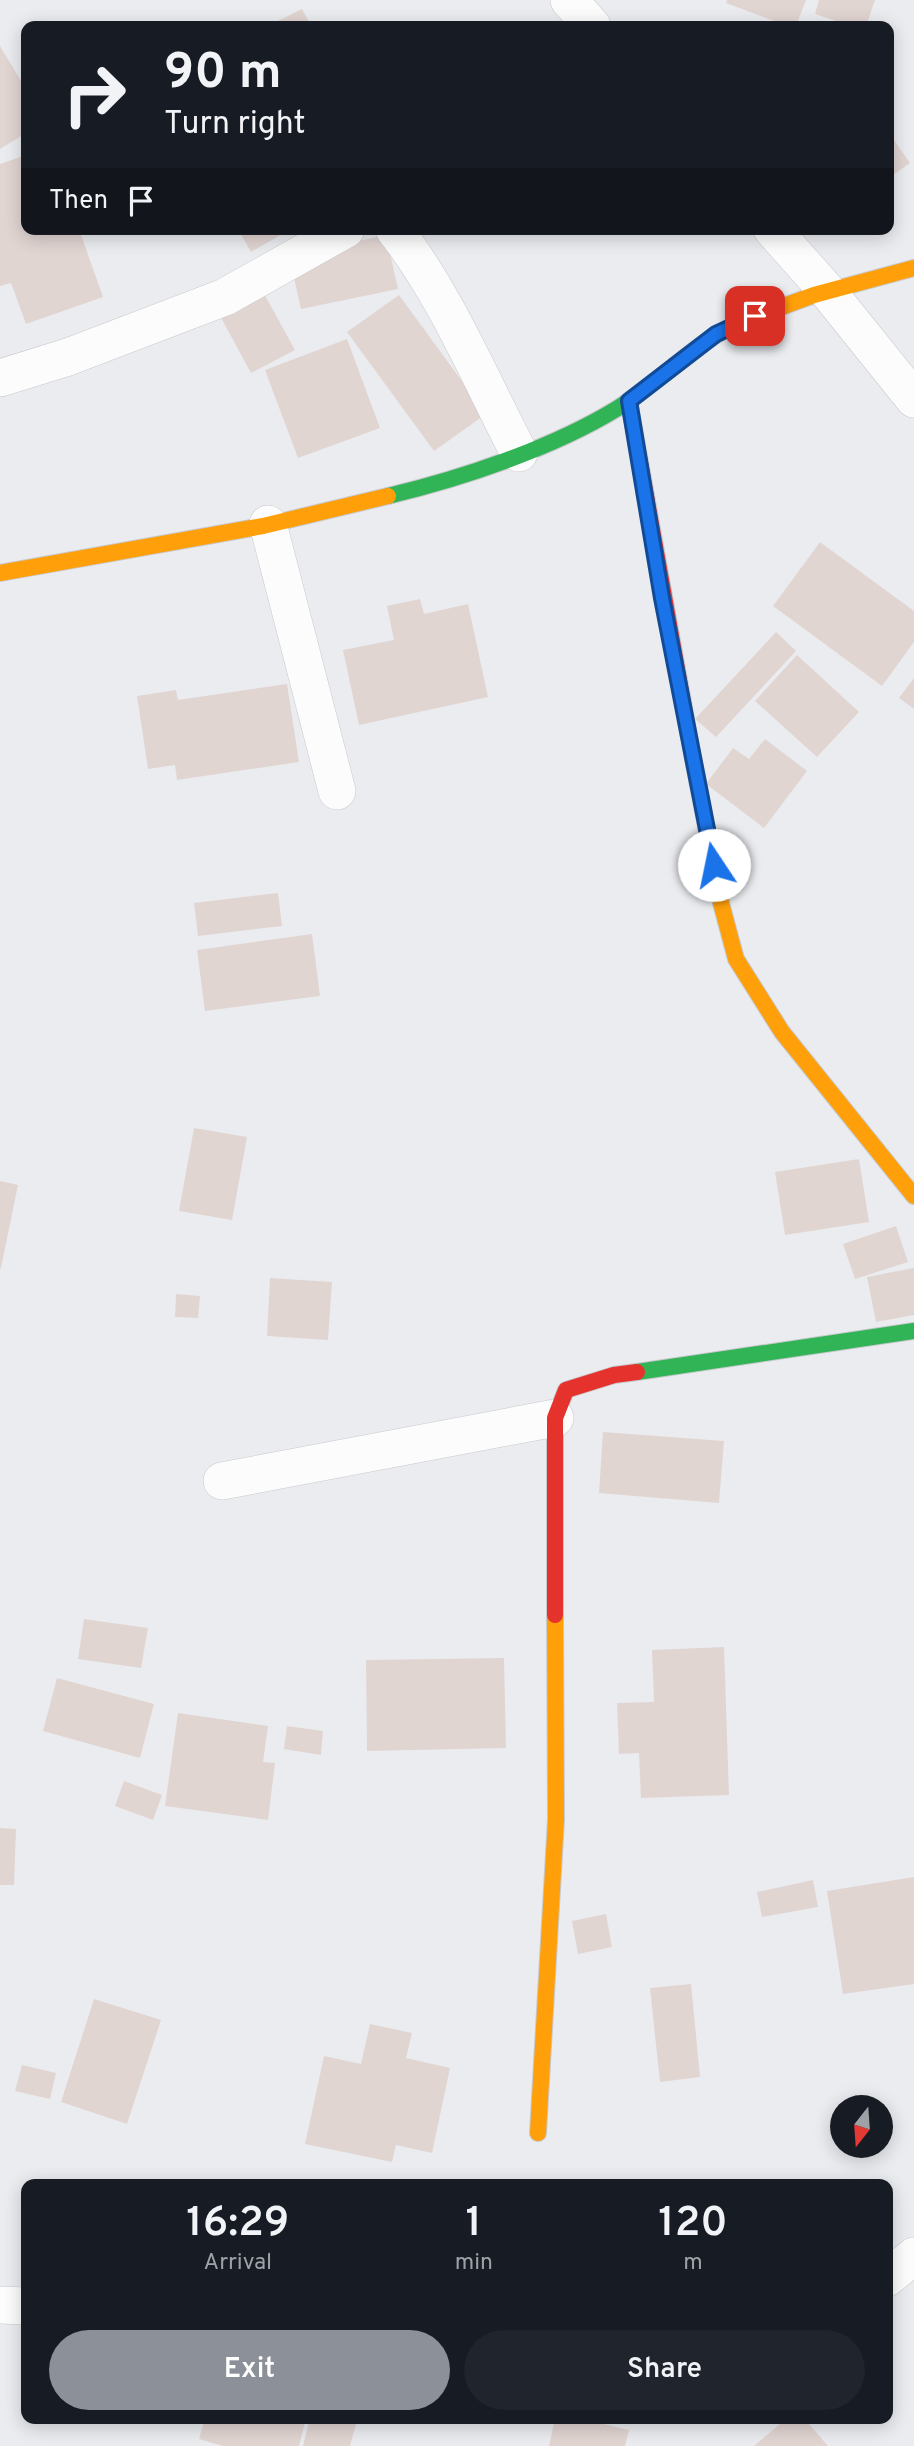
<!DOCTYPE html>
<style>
:root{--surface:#171b24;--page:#20242c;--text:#f1f3f6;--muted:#9ea1a6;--accent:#8c9099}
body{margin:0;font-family:Overpass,sans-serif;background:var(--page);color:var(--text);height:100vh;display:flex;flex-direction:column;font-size:26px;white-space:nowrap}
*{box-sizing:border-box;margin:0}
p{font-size:23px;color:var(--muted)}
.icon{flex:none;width:38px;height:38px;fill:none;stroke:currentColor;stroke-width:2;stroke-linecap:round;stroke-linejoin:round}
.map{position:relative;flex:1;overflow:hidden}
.drawer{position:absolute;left:21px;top:2179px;width:872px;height:245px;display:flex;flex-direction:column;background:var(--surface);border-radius:14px;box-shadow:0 4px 18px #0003}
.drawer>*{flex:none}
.hud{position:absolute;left:21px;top:21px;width:873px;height:214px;border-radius:14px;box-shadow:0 4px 18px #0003;background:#171b24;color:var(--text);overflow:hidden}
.needle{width:46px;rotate:197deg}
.controls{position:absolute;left:830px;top:2095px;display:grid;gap:14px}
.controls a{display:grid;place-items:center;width:63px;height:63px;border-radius:50%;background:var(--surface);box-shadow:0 4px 18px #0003;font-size:35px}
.pin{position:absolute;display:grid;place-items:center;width:60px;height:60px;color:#fff;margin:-30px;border-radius:14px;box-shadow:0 4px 10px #0006}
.me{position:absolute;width:77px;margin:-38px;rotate:349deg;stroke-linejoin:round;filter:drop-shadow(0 0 5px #0008)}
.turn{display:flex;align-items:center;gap:24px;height:147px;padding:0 28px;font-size:32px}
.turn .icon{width:91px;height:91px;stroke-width:2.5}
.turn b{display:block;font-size:49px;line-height:60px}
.then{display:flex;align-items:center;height:66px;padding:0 28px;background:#0003;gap:14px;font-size:26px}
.eta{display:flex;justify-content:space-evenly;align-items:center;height:119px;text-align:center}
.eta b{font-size:42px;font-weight:600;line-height:49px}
.primary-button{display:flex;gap:14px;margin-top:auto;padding:14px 28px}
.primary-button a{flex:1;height:80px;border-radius:42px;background:var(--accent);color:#fff;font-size:28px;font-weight:600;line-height:80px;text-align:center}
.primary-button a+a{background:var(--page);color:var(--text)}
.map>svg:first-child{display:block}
</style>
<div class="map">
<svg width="914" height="2446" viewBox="0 0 914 2446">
<rect width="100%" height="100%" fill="#ebecf0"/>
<path fill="#e1d5d2" d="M727,0H806L796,26H787L726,3Z
M819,0H875L866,26H851L815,14Z
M302,9L311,26H268Z
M0,46L26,89V133L0,149Z
M889,133L910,163L889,178Z
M26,155V229H79L103,297L26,324L11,283L0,286V164Z
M238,229H291L251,252Z
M386,235L398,289L301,309L289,256Z
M262,290L295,350L251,373L219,314Z
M399,295L486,414L434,451L347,332Z
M347,339L380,428L298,458L265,370Z
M820,542L914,611V642L882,686L773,606Z
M420,599L424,614L468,604L488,697L359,725L343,650L394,640L387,606Z
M776,632L796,651L716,737L695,719Z
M797,655L859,712L817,757L755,701Z
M914,678V709L899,698Z
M287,684L299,762L177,780L175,765L148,769L137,696L176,690L178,700Z
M765,739L807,771L764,828L706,784L733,748L749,759Z
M278,893L282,926L198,936L194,903Z
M312,934L320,996L205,1011L197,950Z
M194,1128L247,1137L232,1220L179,1211Z
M859,1159L869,1222L785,1235L775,1172Z
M0,1181L18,1185L1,1268H0Z
M896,1226L908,1262L855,1279L843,1244Z
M914,1268V1315L876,1322L867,1277Z
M270,1278L332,1282L328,1340L267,1336Z
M176,1294L200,1296L198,1318L175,1317Z
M603,1432L724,1441L719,1503L599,1493Z
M84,1619L148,1628L141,1668L78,1659Z
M724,1647L729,1795L641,1798L639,1753L619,1754L617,1703L654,1702L652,1650Z
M504,1658L506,1748L367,1751L366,1660Z
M57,1678L154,1704L140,1758L43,1731Z
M178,1713L268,1726L263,1762L275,1763L268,1820L165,1806Z
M287,1726L323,1731L321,1755L284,1749Z
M124,1781L162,1795L153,1820L115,1806Z
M0,1828L16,1829L14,1885H0Z
M914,1877V1984L843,1994L827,1891Z
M813,1880L818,1907L762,1917L757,1892Z
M606,1914L612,1947L578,1954L572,1921Z
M691,1984L700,2077L660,2082L650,1988Z
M94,1999L161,2020L127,2124L61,2102Z
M370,2024L412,2033L406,2058L450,2068L432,2153L396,2145L392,2162L305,2144L324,2056L361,2064Z
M22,2065L56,2073L50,2099L15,2091Z
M205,2418H306L299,2446H223L199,2439Z
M310,2418H332L356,2424L350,2446H303Z
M555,2418H578L629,2430L625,2446H549Z
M787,2418H804L828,2446H754Z"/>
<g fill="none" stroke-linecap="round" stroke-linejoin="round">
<defs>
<path id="street" d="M569,0L592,26
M394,229C445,294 481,380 519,453
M772,229L828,292L914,399
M0,378L68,357L225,297L346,229
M268,524L337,791
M222,1481L555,1418
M887,2278L914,2256
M0,2305L26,2306"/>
<path id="fast" d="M388,496C463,478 553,448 618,408C663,380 696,340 746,320
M637,1372L914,1331"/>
<path id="slow" d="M746,320L814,295L914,268
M0,573L263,526L388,496
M694,764L721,903L736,959L782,1032L914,1196
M538,2133L556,1819L555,1615"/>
<path id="jam" d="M629,401L694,764
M555,1615V1418L566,1390L614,1375L637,1372"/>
</defs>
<use href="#street" stroke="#c8c9cc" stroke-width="38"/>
<use href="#fast" stroke="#c8c9cc" stroke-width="18"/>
<use href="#slow" stroke="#c8c9cc" stroke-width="18"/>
<use href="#jam" stroke="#c8c9cc" stroke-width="18"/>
<use href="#street" stroke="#fcfcfd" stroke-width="37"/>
<use href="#fast" stroke="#30b455" stroke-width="16"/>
<use href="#slow" stroke="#ff9f0a" stroke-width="16"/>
<use href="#jam" stroke="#e5322d" stroke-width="16"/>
</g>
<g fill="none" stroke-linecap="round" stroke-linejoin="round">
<defs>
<path id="route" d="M714,865L662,598L629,401L716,334L755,316"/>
</defs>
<use href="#route" stroke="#114b97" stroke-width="18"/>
<use href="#route" stroke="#1a73e8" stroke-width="12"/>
</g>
</svg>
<div class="controls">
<a><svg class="needle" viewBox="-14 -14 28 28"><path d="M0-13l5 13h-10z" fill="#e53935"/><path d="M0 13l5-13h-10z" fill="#9ea1a6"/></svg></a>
</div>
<div class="pin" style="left:755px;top:316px;background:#d93025"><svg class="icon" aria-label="arrive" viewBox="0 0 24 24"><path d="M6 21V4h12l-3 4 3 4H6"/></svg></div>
<svg class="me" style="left:714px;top:865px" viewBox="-20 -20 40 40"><circle r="19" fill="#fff"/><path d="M0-13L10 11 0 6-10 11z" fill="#1a73e8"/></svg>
<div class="hud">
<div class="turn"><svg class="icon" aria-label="right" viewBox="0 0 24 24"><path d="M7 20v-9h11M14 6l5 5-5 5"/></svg><div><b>90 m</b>Turn right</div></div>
<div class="then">Then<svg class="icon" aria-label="arrive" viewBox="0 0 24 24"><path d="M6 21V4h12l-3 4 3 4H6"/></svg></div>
</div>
<section class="drawer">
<div class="eta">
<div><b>16:29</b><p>Arrival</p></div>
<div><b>1</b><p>min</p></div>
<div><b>120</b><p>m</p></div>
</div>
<div class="primary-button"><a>Exit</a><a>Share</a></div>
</section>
</div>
